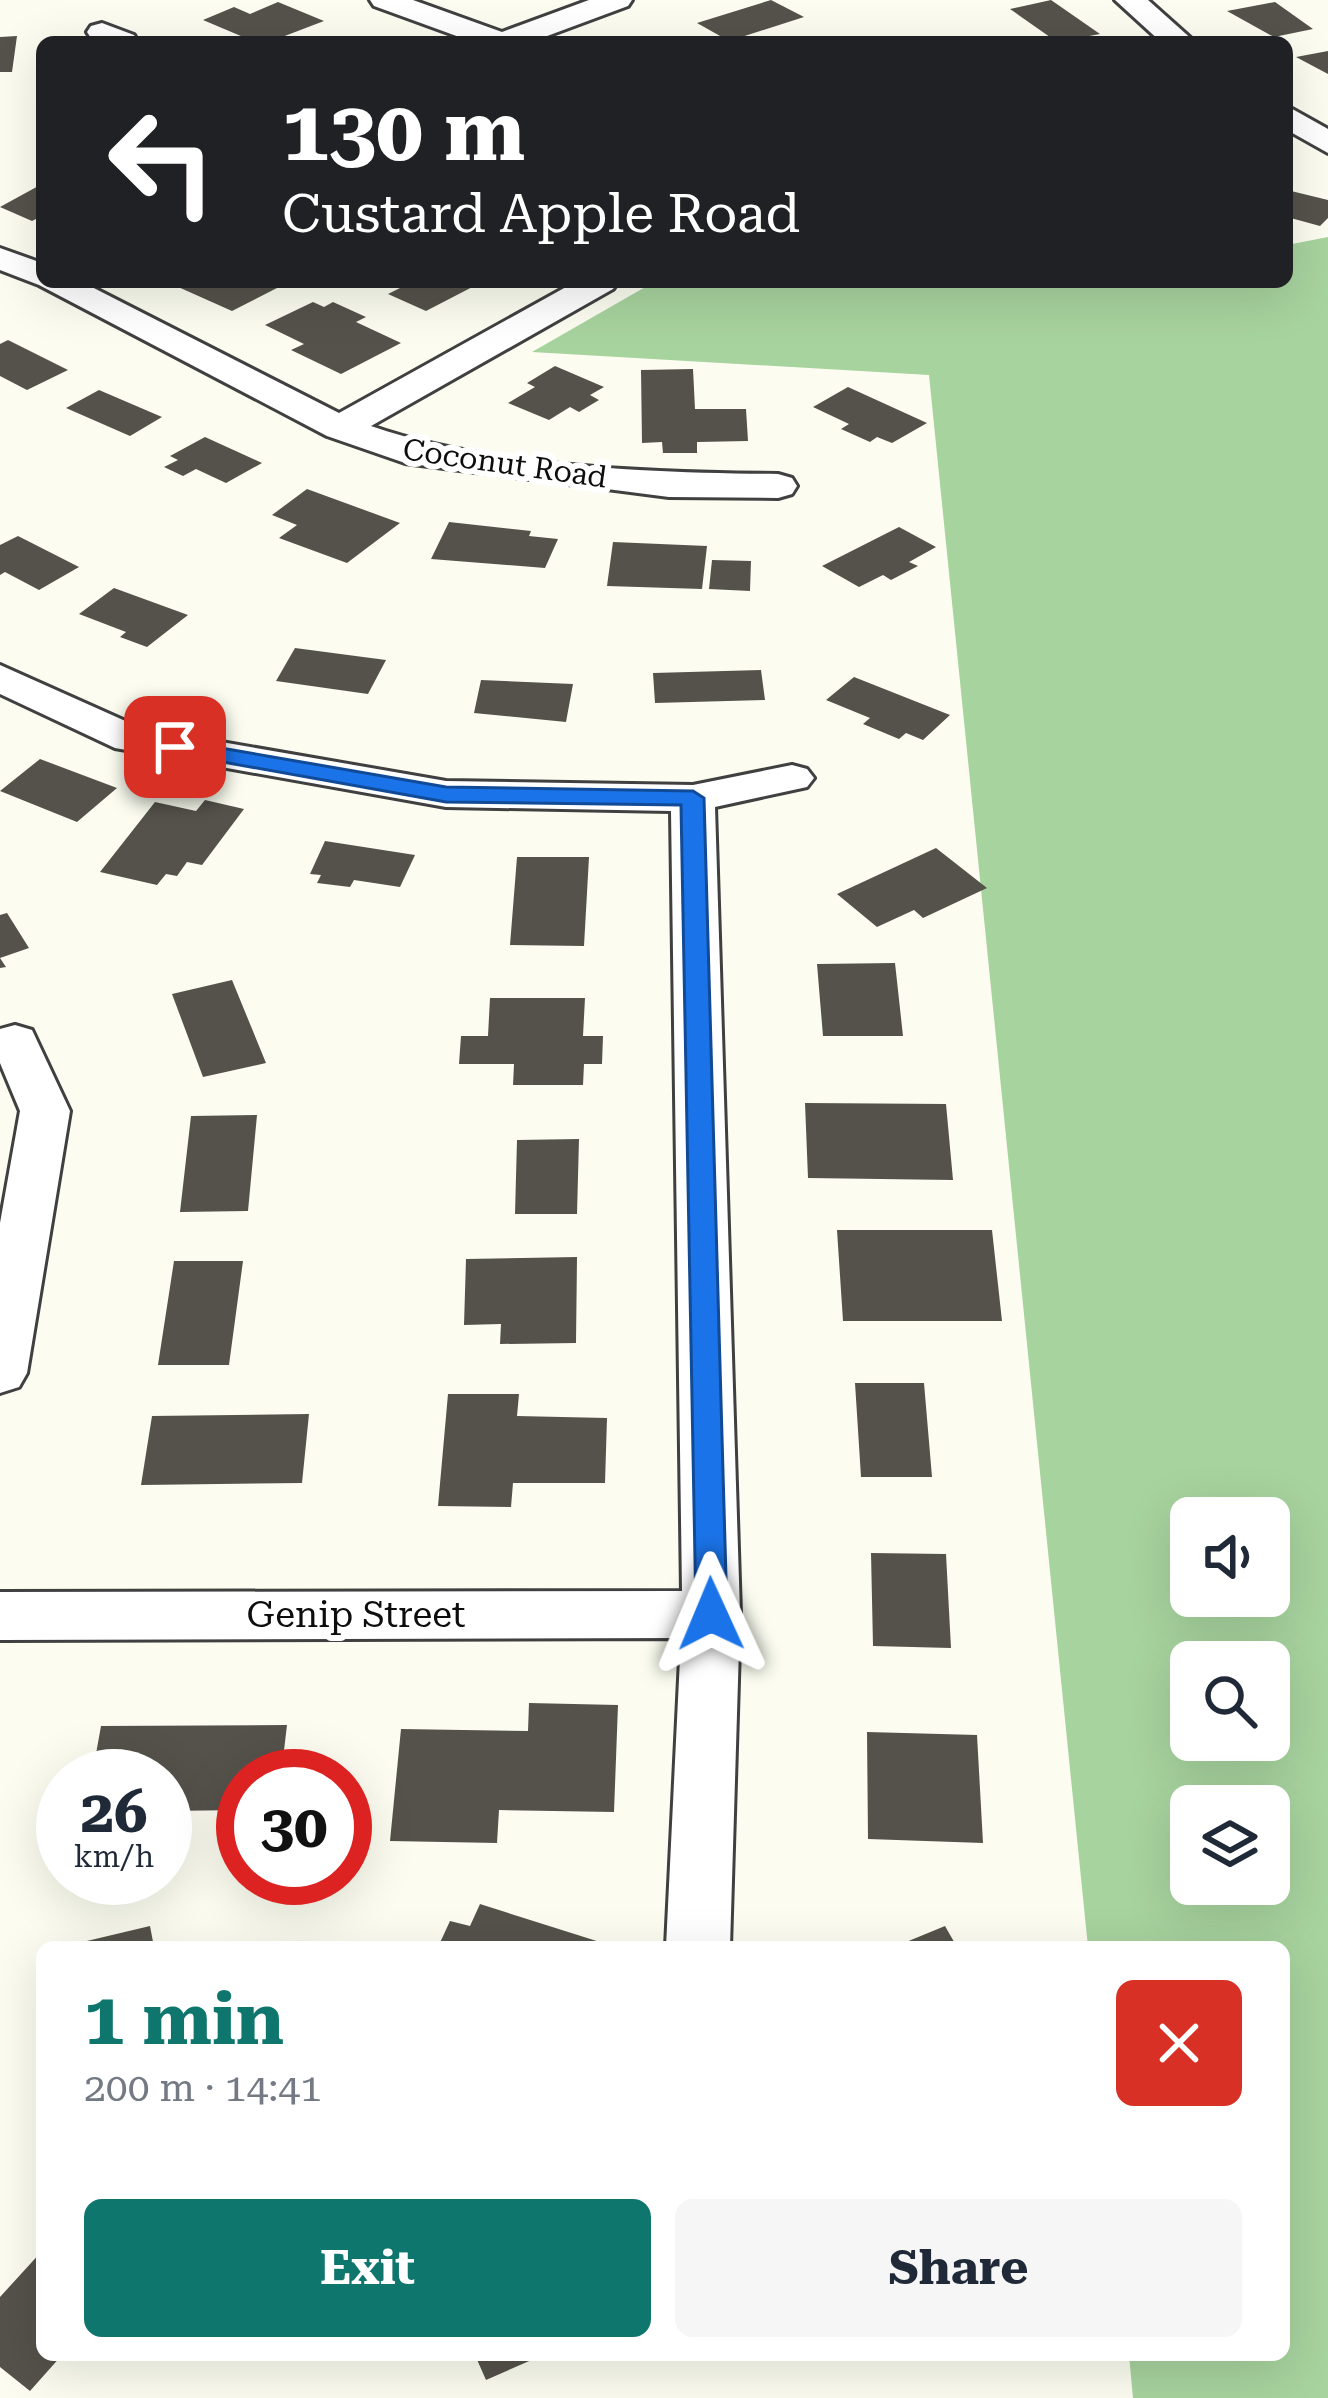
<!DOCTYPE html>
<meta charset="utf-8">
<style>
:root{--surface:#fff;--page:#f6f6f7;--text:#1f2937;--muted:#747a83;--accent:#0f766e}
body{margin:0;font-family:"Roboto Serif",serif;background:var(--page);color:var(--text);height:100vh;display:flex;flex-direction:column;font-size:45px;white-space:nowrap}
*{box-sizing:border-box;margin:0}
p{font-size:39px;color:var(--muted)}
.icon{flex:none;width:66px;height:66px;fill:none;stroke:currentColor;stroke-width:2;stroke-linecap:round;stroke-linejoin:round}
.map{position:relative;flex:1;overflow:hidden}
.side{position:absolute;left:36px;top:1941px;width:1254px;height:420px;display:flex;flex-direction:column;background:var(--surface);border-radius:18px;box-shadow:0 12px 48px #0002}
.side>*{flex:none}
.guide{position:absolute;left:36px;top:36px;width:1257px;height:252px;border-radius:18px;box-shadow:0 12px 48px #0002;background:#202124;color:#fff;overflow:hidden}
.buttons{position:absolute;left:1170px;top:1497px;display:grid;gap:24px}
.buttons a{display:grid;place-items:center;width:120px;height:120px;border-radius:18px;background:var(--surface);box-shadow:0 12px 48px #0002;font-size:60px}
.speed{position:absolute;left:36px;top:1749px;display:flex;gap:24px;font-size:60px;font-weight:700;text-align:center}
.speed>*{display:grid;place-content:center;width:156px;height:156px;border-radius:50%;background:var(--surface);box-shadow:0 12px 48px #0002;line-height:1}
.speed small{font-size:30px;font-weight:400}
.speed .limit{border:18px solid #d22;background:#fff;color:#111}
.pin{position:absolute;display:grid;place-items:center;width:102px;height:102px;color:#fff;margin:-51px;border-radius:24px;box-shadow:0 6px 18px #0006}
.me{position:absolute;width:132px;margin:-66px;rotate:359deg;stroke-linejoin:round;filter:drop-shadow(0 0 9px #0008)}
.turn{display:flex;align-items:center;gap:42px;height:252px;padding:0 48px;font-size:54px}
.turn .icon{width:156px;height:156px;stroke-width:2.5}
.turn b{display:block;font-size:84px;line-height:102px}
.round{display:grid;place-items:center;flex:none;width:126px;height:126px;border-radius:18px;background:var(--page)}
.summary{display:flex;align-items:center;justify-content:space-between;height:204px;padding:0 48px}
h1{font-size:72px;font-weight:700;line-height:90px;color:var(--accent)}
.cta{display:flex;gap:24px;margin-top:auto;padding:24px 48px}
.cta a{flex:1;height:138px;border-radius:18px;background:var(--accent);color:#fff;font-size:48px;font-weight:700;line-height:138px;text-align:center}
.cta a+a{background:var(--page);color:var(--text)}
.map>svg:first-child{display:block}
</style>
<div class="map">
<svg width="1328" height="2398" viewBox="0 0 1328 2398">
<rect width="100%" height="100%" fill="#fcfdf0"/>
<path fill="#a7d39e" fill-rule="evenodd" d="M1328,237V2398H1133L1129,2355H1284V1947H1088L929,375L532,352L654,282H1287V245ZM1191,1518H1269V1596H1191ZM1191,1662H1269V1740H1191ZM1191,1806H1269V1884H1191Z"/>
<path fill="#55524b" d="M771,0L804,17L729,41L697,23Z
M1051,0L1100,34L1057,42L1010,9Z
M278,2L324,21L269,42H255L203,20L234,7L250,14Z
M1275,2L1313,29L1274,37L1227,11Z
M17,36L12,72H0V37Z
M1328,51V74L1296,57Z
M42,184V216L32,221L0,207Z
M1287,190L1328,200V218L1320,226L1287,217Z
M167,282H263L277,288L232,311Z
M412,282H482L426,311L388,294Z
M313,302L324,307L333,302L366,317L356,322L401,343L341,374L291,350L304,344L265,325Z
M8,340L68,370L27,390L0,376V344Z
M555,366L604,387L590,395L599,400L579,412L570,407L549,420L508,403L535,387L527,383Z
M693,369L695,409H746L748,441L697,442V453H663L662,442L642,443L641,370Z
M848,387L927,423L892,443L877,437L870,442L841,429L849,424L813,407Z
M99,390L162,417L130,436L66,408Z
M205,437L262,463L226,483L196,469L183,476L164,467L178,460L170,456Z
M307,489L400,523L347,563L279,538L297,525L272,515Z
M449,522L531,531L529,536L558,539L545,568L431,559Z
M899,527L936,547L909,562L918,566L891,580L883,575L859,587L822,566Z
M18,536L79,567L39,590L5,572L0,575V545Z
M613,542L707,546L702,589L607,586Z
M712,560L751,561L750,591L709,589Z
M114,588L188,615L147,647L120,637L126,632L79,614Z
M295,648L386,660L368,694L276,681Z
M761,670L765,700L655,703L653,673Z
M854,677L950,715L923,740L906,733L899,739L863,724L870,718L826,700Z
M481,680L573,684L566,722L474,713Z
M40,759L117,788L77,822L0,791Z
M205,800L244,809L202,865L187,862L177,876L166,874L157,885L100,872L155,802L196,811Z
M325,841L415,855L400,887L354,880L350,887L317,883L321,875L310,874Z
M936,848L987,888L923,918L914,910L877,927L837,894Z
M517,857H589L584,946L510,945Z
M7,913L29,948L0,958L6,967L0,968V915Z
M895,963L903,1036H823L817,964Z
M232,980L266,1063L203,1077L172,994Z
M490,998H585L583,1036H603L602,1064H584L583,1085H513L514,1064H459L461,1036H488Z
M805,1103L946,1104L953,1180L808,1178Z
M257,1115L248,1211L180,1212L191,1116Z
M579,1139L577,1214H515L517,1140Z
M837,1230H992L1002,1321H843Z
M577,1257L576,1343L500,1344L501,1324L464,1325L466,1259Z
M174,1261H243L229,1365H158Z
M855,1383H924L932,1477H861Z
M448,1394H519L517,1416L607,1418L605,1483H513L511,1507L438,1506Z
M309,1414L302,1483L141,1485L152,1416Z
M871,1553L946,1554L951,1648L873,1646Z
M529,1703L618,1705L614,1812L499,1810L497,1843L390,1841L401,1729L528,1731Z
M287,1725L281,1776H243V1810L165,1811V1776H92L101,1726Z
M867,1732L977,1735L983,1843L868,1839Z
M480,1904L603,1943L602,1947H438L450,1921L470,1926Z
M150,1926L154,1947H71L70,1945Z
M945,1926L957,1947H894Z
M42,2251V2355H62L30,2391L0,2367V2297Z
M475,2355H543L486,2380Z"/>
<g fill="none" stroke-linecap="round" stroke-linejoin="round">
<defs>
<path id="minor" d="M370,0H413L502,32L589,0H632L628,6L531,42H473L374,6Z
M1115,0H1148L1195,42H1161Z
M102,23L134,35L138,42L91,38L87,32L91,26Z
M1287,106L1328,129V153L1287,130Z
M0,248L42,263V282H82L339,413L575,282H618L613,289L371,426C488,467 653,473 778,474L792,478L797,486L792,494L778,498L669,497L405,463L327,436L39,285L0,270Z
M0,665L141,728L446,781L693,785L792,765L807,769L814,778L807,787L715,807L740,1614L730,1947H666L681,1638L0,1640V1592L682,1591L671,811L446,807L115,748L0,694Z
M15,1025L32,1030L70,1111L27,1373L19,1387L0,1393V1223L20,1111L0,1063V1029Z"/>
</defs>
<use href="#minor" stroke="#404040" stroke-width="6"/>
<use href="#minor" fill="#fff" fill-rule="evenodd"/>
</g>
<path fill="#1a73e8" stroke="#114b97" stroke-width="3" d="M175,740L446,787L693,791L704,798L727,1614L722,1623L711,1626L700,1623L696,1614L681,805L446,802L167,752V742Z"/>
<g text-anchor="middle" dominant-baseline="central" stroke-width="12" stroke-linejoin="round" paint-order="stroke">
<g font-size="30" fill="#0d0d0d" stroke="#fff">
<text transform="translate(505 463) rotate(8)">Coconut Road</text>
</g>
<g font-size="36" fill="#0d0d0d" stroke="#fff">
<text x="356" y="1615">Genip Street</text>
</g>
</g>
</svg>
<div class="buttons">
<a><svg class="icon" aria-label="sound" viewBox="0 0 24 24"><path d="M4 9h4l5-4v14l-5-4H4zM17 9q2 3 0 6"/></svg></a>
<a><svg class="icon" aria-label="search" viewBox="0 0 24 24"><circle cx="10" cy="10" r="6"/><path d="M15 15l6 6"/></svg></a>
<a><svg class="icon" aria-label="layers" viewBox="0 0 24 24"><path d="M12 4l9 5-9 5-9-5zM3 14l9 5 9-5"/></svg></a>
</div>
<div class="speed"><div>26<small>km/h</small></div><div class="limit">30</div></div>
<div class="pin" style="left:175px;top:747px;background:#d93025"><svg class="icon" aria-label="arrive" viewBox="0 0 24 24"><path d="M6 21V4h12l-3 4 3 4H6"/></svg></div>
<svg class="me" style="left:711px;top:1614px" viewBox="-20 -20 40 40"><path d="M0-17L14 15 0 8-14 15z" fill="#1a73e8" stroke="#fff" stroke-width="4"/></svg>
<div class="guide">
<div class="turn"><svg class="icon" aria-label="left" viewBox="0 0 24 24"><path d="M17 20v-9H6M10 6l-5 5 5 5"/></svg><div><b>130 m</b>Custard Apple Road</div></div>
</div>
<section class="side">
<div class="summary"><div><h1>1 min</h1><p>200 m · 14:41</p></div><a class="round" style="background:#d93025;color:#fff"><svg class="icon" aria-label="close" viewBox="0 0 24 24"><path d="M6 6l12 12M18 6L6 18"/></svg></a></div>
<div class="cta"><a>Exit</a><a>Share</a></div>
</section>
</div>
